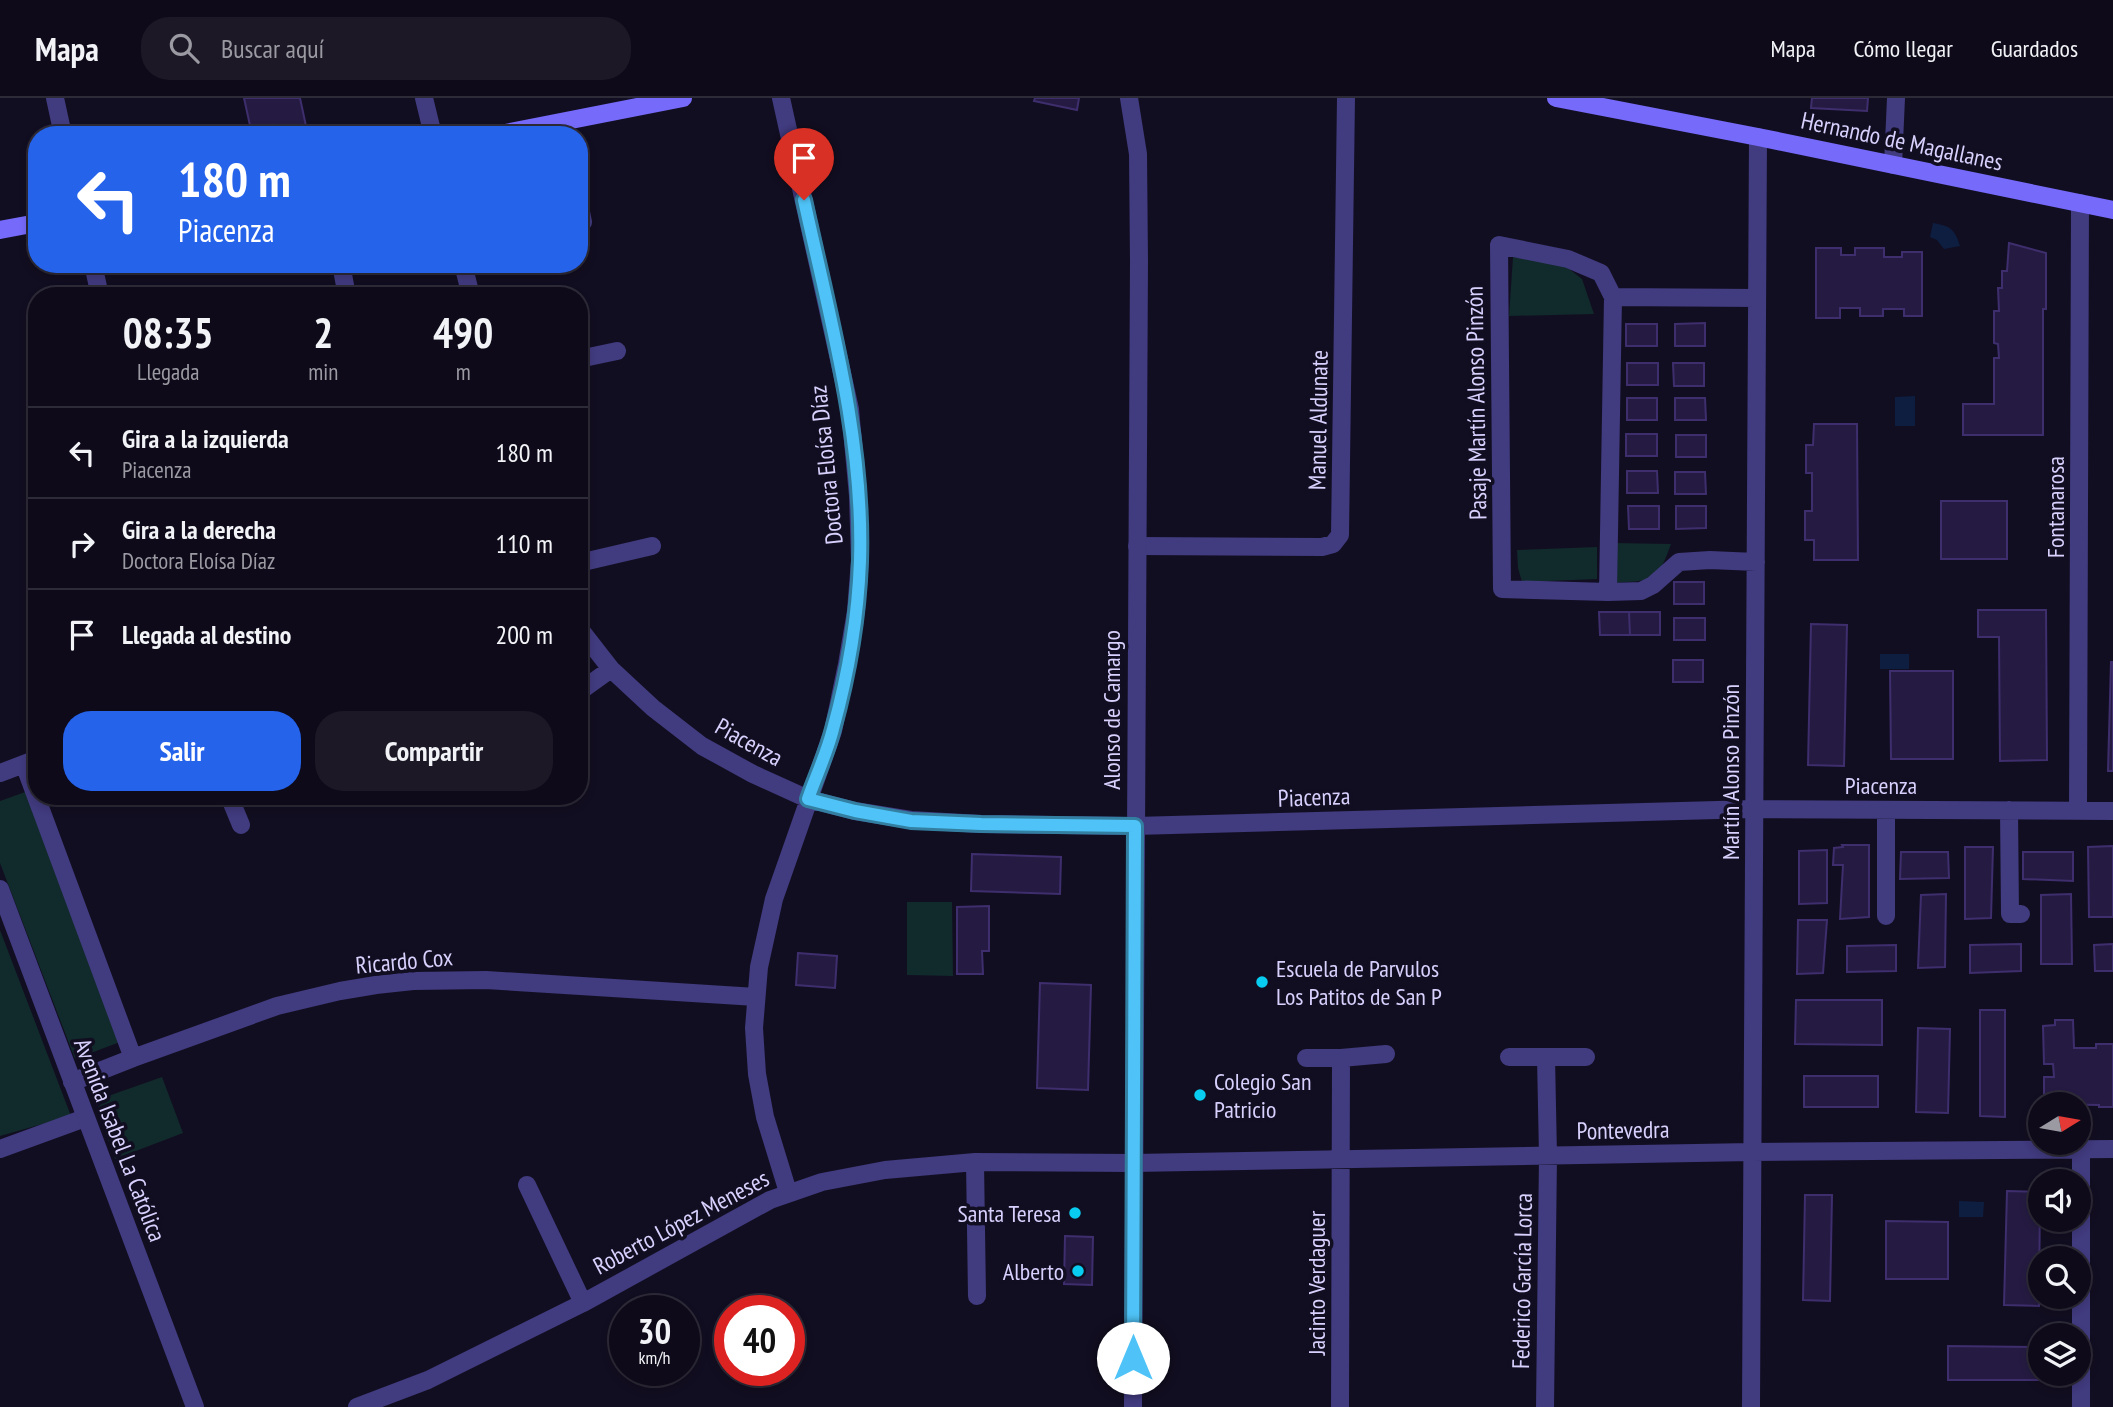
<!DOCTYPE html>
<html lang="es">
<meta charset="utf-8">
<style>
:root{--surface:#0e0a19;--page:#1c1826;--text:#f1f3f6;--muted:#9b9aa2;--line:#2e2b38;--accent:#2563eb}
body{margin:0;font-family:"PT Sans Narrow",sans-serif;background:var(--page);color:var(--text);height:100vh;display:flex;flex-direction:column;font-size:26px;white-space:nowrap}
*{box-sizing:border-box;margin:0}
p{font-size:23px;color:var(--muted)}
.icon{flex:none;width:38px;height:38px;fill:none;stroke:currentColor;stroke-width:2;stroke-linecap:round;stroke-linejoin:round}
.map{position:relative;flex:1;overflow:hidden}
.sheet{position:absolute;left:28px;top:189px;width:560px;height:518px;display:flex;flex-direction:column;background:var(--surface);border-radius:28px;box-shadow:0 4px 10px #0003,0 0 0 2px var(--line)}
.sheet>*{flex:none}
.hud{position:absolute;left:28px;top:28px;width:560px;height:147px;border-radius:28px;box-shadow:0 4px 10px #0003,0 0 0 2px var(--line);background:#2563eb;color:#fff;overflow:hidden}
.needle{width:46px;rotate:79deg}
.controls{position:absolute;left:2028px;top:994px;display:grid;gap:14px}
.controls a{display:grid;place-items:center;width:63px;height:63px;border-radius:50%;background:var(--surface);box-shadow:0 4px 10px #0003,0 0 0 2px var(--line);font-size:35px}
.speed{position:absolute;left:609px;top:1197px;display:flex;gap:14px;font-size:35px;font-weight:700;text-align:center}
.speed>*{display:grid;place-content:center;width:91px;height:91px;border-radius:50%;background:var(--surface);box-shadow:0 4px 10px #0003,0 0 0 2px var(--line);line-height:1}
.speed small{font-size:18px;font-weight:400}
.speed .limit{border:10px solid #d22;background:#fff;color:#111}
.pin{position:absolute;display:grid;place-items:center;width:60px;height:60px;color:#fff;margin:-72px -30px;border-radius:50% 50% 50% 0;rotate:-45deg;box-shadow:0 0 7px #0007}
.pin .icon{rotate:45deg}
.me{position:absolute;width:77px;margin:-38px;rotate:0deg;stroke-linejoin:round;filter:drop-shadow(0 0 5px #0008)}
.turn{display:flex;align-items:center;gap:24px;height:147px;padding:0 35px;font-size:32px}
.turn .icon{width:91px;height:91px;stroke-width:2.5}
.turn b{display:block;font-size:49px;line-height:60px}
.eta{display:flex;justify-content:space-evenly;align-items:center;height:119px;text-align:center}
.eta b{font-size:42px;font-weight:800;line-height:49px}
.button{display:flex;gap:14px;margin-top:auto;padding:14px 35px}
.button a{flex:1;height:80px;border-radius:28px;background:var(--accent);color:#fff;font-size:28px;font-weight:800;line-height:80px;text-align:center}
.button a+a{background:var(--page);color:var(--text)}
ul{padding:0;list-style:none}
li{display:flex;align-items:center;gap:21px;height:91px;padding:0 35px;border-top:2px solid var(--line)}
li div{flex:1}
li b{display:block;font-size:26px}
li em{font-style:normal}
header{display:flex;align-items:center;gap:42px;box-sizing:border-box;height:98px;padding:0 35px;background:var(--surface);border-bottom:2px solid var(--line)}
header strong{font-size:33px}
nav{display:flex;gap:38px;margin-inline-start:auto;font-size:24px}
.search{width:490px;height:63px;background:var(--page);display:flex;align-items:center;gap:18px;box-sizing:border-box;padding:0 24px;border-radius:28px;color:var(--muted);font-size:26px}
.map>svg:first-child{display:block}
</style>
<header>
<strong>Mapa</strong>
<div class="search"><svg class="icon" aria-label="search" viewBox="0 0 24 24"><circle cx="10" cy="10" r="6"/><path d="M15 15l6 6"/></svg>Buscar aquí</div>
<nav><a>Mapa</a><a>Cómo llegar</a><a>Guardados</a></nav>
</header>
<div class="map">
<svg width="2113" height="1309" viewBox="0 0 2113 1309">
<rect width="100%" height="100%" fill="#120e21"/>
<path fill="#112a2b" d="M1513,159L1564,167L1582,181L1594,216L1509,218Z
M1614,445L1671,446C1657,485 1654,482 1614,485Z
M1597,449V481L1522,484L1518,470L1517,452Z
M28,693L120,944L75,961L0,765V703Z
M907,804H952L953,878L907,877Z
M0,832L71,1018L0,1038Z
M162,979L183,1035L115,1061L97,1010L111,997Z"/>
<path fill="#0d1e41" d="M1933,125C1950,128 1955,131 1960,148L1944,151L1937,142L1930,139Z
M1915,298V328H1895V299Z
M1880,556H1909V571H1880Z
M1959,1103L1984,1104L1983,1119H1959Z"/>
<path fill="#251b42" stroke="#3e2e6d" stroke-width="2" d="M244,0H300L306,28L275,35L273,27L251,32Z
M1035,0H1079L1077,12L1034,3Z
M1812,0H1868L1867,13L1811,10Z
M2009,145L2046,155V211H2043V337H1963V306H1994V260H1999L1998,246L1994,245V213H1999L1998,190H2002V173H2007Z
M1816,150H1841V157H1855V150H1884V159H1902V154H1922V218H1904V211H1883V218H1860V210H1840V220H1816Z
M1705,225V248H1675V226Z
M1626,226H1657V248H1626Z
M1627,265H1658V287H1627Z
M1673,265H1704V288H1674Z
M1627,300H1657V322H1627Z
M1675,300H1705L1706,322H1675Z
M1814,326H1857L1858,462H1814V442H1805V413H1812V375H1806V347H1813Z
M1626,336H1657V358H1626Z
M1676,337H1706V359H1676Z
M1627,373H1657L1658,395H1627Z
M1675,374H1705L1706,396H1675Z
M1941,403H2007V461H1941Z
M1628,408H1659V431H1629Z
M1676,408H1706V430L1676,431Z
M1674,484H1704V506H1674Z
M1978,512H2046L2047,662L2000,663L1999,539H1978Z
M1599,514H1629L1630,537H1600Z
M1629,514H1660V537H1630Z
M1674,520H1705V542H1674Z
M1811,526L1847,527L1844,668L1808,667Z
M1673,562H1703V584H1673Z
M2111,564H2113V673H2108Z
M1890,573H1953V661H1891Z
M1842,747H1869V819L1840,821L1843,767H1833L1834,750L1843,749Z
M2113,748V819H2089L2088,749Z
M1965,749H1993L1991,820L1965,821Z
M1827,752V805L1799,806V753Z
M1901,754H1948L1949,780L1900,781Z
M2023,754H2073V783L2023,781Z
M972,756L1061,759L1060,796L971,793Z
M1946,796L1945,869L1918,870L1921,797Z
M2071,796L2072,866H2041V797Z
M989,808V853H982L983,876H957V809Z
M1798,822H1827L1823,875L1797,876Z
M2021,846V873L1970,875V847Z
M2113,846V873H2095L2094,847Z
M1896,847V873L1847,874V848Z
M798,855L837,858L835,890L796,887Z
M1040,885L1091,887L1088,992L1037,990Z
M1796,902H1882V947L1795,946Z
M1980,912H2005V1019L1980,1018Z
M2055,922H2073L2074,950H2096V946H2113V1009H2099V1007L2044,1006V979H2054L2053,966H2044L2043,928L2055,927Z
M1918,930L1950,931L1948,1015L1916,1014Z
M1804,978H1878V1009H1804Z
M2007,1093L2040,1094L2039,1208L2004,1207Z
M1805,1097H1832L1830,1203L1803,1202Z
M1886,1123L1948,1124V1181H1886Z
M1065,1138L1093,1139L1092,1187L1064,1186Z
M1948,1248L2040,1249V1276H2042V1282H1948Z"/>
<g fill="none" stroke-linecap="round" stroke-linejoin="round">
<path stroke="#413b7f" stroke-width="18" d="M55,0L63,37
M424,0L433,37
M781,0L850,311L858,398L860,462L856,513L847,566L833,633L774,801L759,869L754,930L757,976L765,1019L788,1094
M1893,67L1896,0
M579,104L583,124
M93,166L100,198
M341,166L347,198
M463,166L471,198
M1613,199L1757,200
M579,261L617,253
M1137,448L1322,449L1333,446L1340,437L1346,0
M579,465L652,448
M1608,494L1613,199L1601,175L1568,161L1499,147L1502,491L1608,494L1641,493L1653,487L1679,464L1710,462L1756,464
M579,530L611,571L653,610L702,648L753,676L808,701L855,713L911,722L981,726L1135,728L1754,711L2113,713
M579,594L611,571
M24,666L133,960
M0,675L37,661
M229,698L241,727
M2009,712L2010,816H2021
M2078,713L2080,105
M1886,818V712
M1509,959H1586
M1306,960H1341L1386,956
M72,984L133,960L277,908L340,893L376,887L413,883L486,882L756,899
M0,1051L85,1020
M2081,1051V1309
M975,1064L977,1198
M527,1087L583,1205
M357,1309L428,1282L583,1205L770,1102L822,1084L885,1072L975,1064L1134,1065L1752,1054L2113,1051
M1340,1309L1341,960
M1545,1309L1548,1058L1546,959
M1751,1309L1758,39"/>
<path stroke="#413b7f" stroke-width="18" d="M1129,0L1138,56L1139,163L1133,1309
M0,791L195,1309"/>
<path stroke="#766afa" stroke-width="18" d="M1556,0L1758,39L2113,112
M495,37L683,0
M0,132L37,125"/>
</g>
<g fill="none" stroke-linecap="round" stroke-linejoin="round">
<defs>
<path id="route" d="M804,102C830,221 864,341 860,463C858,519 848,577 833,631C827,655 816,678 808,701L855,713L911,723L981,726L1135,728L1133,1260"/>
</defs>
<use href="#route" stroke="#337fa1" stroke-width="18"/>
<use href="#route" stroke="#4fc3f7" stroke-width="12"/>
</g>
<g fill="#08cdf1" stroke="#120e21" stroke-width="2.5">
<circle cx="1262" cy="884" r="7"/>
<circle cx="1200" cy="997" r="7"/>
<circle cx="1075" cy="1115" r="7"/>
<circle cx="1078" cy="1173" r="7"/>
</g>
<g text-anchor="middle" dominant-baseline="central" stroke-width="7" stroke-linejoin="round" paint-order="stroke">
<g font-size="24" fill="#d8d0fd" stroke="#120e21">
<text transform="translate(1902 43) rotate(12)">Hernando de Magallanes</text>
<text transform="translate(1476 305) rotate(-91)">Pasaje Martín Alonso Pinzón</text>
<text transform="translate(1318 322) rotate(-89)">Manuel Aldunate</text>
<text transform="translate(826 367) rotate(-96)">Doctora Eloísa Díaz</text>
<text transform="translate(2055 409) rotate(-90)">Fontanarosa</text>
<text transform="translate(1111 612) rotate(-90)">Alonso de Camargo</text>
<text transform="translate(749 644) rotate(29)">Piacenza</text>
<text transform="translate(1730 674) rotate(-90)">Martín Alonso Pinzón</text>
<text x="1881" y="687">Piacenza</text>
<text transform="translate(1314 699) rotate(-2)">Piacenza</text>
<text transform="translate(404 863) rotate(-5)">Ricardo Cox</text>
<text transform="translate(1623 1032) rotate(-1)">Pontevedra</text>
<text transform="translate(120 1042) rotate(69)">Avenida Isabel La Católica</text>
<text transform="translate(681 1124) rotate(-28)">Roberto López Meneses</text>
<text transform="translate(1522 1183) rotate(-89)">Federico García Lorca</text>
<text transform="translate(1316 1185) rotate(-90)">Jacinto Verdaguer</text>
</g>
<g font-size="24" fill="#d8d0fd" stroke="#120e21" text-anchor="start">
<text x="1276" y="870">Escuela de Parvulos<tspan x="1276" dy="28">Los Patitos de San P</tspan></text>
<text x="1214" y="983">Colegio San<tspan x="1214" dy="28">Patricio</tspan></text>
<text x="1061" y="1115" text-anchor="end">Santa Teresa</text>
<text x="1064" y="1173" text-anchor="end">Alberto</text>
</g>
</g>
</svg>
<div class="controls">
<a><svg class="needle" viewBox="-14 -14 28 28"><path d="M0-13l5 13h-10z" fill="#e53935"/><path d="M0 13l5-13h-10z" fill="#9b9aa2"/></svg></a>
<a><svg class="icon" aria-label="sound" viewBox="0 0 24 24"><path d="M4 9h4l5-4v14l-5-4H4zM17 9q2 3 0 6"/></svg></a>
<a><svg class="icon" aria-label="search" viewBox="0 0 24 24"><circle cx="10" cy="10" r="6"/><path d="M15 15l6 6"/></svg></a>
<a><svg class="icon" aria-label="layers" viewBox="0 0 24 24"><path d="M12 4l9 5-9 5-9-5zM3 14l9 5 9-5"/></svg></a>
</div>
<div class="speed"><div>30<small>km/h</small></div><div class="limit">40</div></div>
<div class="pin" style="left:804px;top:102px;background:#d93025"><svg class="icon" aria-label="arrive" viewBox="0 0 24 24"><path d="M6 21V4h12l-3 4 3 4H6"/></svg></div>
<svg class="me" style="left:1133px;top:1260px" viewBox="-20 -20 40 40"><circle r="19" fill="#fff"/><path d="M0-13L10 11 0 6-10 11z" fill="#4fc3f7"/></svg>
<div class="hud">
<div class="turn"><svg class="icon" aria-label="left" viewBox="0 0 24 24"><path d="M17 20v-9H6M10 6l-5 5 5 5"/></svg><div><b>180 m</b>Piacenza</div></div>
</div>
<section class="sheet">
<div class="eta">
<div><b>08:35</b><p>Llegada</p></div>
<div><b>2</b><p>min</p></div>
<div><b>490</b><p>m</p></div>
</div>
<ul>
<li><svg class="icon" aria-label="left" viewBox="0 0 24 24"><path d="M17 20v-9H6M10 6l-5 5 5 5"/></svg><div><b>Gira a la izquierda</b><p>Piacenza</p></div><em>180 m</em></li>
<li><svg class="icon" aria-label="right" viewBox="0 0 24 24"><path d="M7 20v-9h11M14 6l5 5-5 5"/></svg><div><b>Gira a la derecha</b><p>Doctora Eloísa Díaz</p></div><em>110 m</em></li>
<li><svg class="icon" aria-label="arrive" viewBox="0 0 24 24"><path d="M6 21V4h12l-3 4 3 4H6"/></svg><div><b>Llegada al destino</b></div><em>200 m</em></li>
</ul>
<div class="button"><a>Salir</a><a>Compartir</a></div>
</section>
</div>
